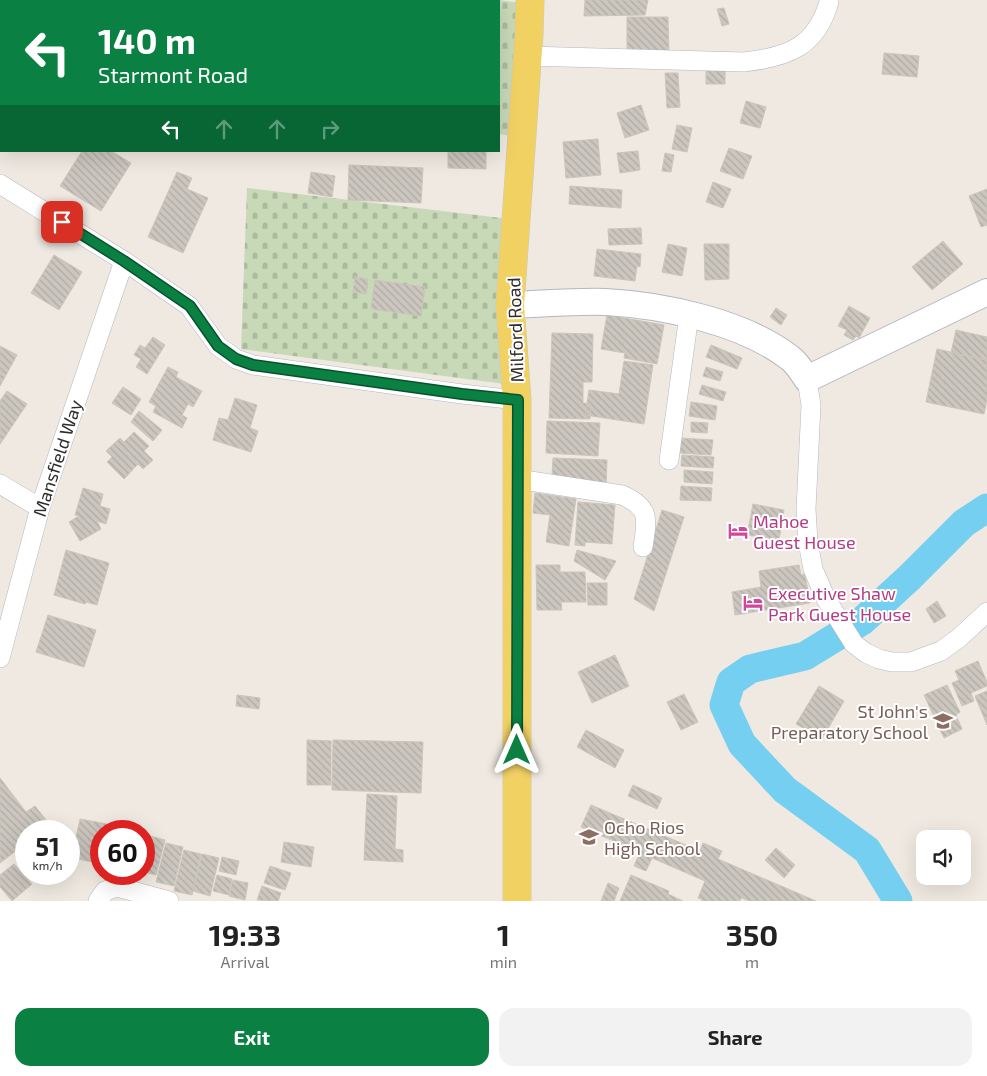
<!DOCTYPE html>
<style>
:root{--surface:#fff;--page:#f2f2f2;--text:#222;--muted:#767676;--accent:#0b8043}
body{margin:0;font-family:"Exo 2",sans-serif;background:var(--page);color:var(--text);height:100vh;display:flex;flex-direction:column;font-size:19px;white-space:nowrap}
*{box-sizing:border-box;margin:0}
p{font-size:16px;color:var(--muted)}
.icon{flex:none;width:28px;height:28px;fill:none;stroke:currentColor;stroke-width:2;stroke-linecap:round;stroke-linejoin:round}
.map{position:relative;height:901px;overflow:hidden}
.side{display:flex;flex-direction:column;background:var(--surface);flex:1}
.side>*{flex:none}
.hud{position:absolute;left:0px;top:0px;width:500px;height:152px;box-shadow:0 5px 20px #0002;background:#0b8043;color:#fff;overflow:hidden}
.controls{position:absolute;left:916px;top:830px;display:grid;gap:10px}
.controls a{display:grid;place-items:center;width:55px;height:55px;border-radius:10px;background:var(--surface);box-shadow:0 5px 20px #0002;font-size:25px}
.speed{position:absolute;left:15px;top:820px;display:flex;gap:10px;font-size:25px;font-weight:700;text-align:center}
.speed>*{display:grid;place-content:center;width:65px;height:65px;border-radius:50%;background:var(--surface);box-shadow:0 5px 20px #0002;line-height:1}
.speed small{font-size:12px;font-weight:400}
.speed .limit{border:8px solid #d22;background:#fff;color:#111}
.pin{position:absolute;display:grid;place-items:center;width:42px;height:42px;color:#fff;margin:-21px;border-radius:10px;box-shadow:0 2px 8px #0006}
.me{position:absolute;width:55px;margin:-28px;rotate:0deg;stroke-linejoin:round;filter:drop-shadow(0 0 4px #0008)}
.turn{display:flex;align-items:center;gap:18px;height:105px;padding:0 15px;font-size:22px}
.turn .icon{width:65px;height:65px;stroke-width:2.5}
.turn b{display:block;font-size:35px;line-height:42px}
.lanes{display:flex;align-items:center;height:48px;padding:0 15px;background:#0003;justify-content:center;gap:25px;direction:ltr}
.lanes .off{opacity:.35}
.eta{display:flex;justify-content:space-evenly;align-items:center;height:85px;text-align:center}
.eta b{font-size:30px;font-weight:700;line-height:35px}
.primary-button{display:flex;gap:10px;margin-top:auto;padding:10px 15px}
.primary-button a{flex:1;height:58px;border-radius:15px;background:var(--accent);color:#fff;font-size:20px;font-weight:700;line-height:58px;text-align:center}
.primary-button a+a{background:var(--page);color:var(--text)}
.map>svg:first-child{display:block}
</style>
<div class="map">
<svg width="987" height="901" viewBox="0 0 987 901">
<defs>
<pattern id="cemetery-stones" width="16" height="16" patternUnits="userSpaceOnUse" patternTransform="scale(1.25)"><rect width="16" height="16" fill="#c8d9b8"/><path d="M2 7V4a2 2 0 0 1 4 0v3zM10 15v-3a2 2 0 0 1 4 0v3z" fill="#acbb9e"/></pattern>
<pattern id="building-back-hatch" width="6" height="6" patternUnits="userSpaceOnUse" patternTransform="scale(1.25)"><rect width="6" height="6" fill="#cbc7bf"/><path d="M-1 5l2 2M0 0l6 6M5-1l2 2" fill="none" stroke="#afaba4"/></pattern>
</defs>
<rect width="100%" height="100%" fill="#efe9e1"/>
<path fill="url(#cemetery-stones)" d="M119,0H498L522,3L517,137L499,134V1H117Z
M247,188L518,220L512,385L241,349Z"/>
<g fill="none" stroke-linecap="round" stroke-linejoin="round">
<path stroke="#75cff0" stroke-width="29" d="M898,901L867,850L785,790L742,744L724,705L731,682L750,669L805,656L862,621L910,577L964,523L987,508"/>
</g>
<path fill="url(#building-back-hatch)" stroke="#cbc5ba" d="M585,0H648L645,15L584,16Z
M724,8L729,24L722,26L717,9Z
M627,17H668L669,54H627Z
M884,53L919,56L917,77L882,74Z
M706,66H725V84H706Z
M665,73H678L680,107L667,108Z
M746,101L766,107L760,128L740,123Z
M641,105L649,130L625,138L617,113Z
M677,125L692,128L687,152L672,149Z
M598,139L601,175L566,178L563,142Z
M729,148L752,156L743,179L720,171Z
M82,151H111L131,163L101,211L60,186Z
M448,151H486V169L448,168Z
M638,151L640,170L620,173L617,153Z
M665,153L674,155L671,172L662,171Z
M349,165L423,168L421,203L348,200Z
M177,172L192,178L187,189L208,198L183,253L148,237Z
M311,172L335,176L332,197L308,193Z
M713,182L731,189L723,208L706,202Z
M570,186L622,190L621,208L569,204Z
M987,189V225L981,227L969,196Z
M641,228L642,244L609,245L608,229Z
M943,241L963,264L932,290L912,267Z
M668,244L687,248L682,276L662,272Z
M704,244H729V279L705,280Z
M597,249L641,254L640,267L637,266L635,281L594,276Z
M54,255L82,272L59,310L31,293Z
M355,277L368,279L366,294L353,292Z
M375,280L425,287L421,316L371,309Z
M849,306L870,318L859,338L856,336L853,340L844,335L847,330L838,326Z
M776,308L787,315L781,325L770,317Z
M607,315L664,325L657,364L624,358L625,353L601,349Z
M956,330L987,337V360L951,353Z
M552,333L593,334L592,382H583V403L591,404L590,419L549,418Z
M153,337L165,345L147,374L136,367L141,359L134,355L140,345L145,348Z
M711,345L742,358L737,369L706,357Z
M0,346L17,355L0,386Z
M937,349L987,360V400L984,414L926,402Z
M624,361L653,365L644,424L585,415L589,390L619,394Z
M168,367L178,372L176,377L202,391L193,407L188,404L182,415L187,418L182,428L153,412L156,406L149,402Z
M706,367L723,372L720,381L703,376Z
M702,385L726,392L723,401L699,394Z
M123,387L141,399L131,415L112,403Z
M7,391L27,404L0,444V401Z
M235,398L257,405L250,428L258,431L251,452L213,440L219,418L228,420Z
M691,402L717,406L715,420L689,416Z
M139,411L162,430L153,441L131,422Z
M547,421L600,423L598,456L546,453Z
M691,422L708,423L707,433L691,432Z
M134,432L149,446L144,451L153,460L143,469L138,464L124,479L107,462L112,457L106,451L120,438L124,442Z
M681,438L713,440L711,455L680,453Z
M682,455L714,457L713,468L681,466Z
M553,458L607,460L606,488L552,476Z
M684,470L713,472L712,484L684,482Z
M681,486L712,488L711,501L680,500Z
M83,488L103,494L100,506L110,509L106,524L97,521L101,529L80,541L69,522L79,516L75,515Z
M535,493L576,499L569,546L546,542L550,515L533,513Z
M578,502L615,505L612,544L585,542V546L575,545Z
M753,504L784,510L779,540L747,535Z
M662,510L684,517L654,611L634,599Z
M66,550L109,563L97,605L86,602L85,604L54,595Z
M577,550L616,561L605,580L574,561Z
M536,565H560V572H585L586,602H561L562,610H537Z
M799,565L801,575L805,574L810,603L735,615L732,592L761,587L759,571Z
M587,583H607V605H588Z
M937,601L946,616L934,623L926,609Z
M48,615L96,630L84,667L36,652Z
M615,655L629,686L592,703L578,672Z
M978,661L987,682V686L971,693L974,701L962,706L952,683L959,680L955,671Z
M947,685L960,712L956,715L962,729L944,738L924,695Z
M819,686L844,701L822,739L796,724Z
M987,691V725L975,696Z
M684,694L698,722L681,730L667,702Z
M237,695L260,698L259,709L236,706Z
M586,730L624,750L615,768L577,747Z
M307,740L331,741V785H307Z
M333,740L423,742L421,793L332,790Z
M0,778L26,812L35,806L50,825L42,831H26V843L0,863Z
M633,785L662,798L657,809L628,796Z
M367,794L397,796L395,849L403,850V862L364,860Z
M591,805L700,851L703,843L722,851L718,859L816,901H749L741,898L740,901H701L702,899L698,898L705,881L652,858L646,871L634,866L640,852L595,833L591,841L580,837L584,828L581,827Z
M80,819L107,824L105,831H101L100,858L94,857L92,862L78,859L79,852L73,851Z
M150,836L165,840L156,875L144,872V860Z
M284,842L314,847L311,867L281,862Z
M166,843L183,847L174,886L156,882Z
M776,848L795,865L784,878L765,860Z
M184,850L201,854L192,895L174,891Z
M202,854L219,858L210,896L193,891Z
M26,856V871L19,861Z
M222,857L239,861L236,875L219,871Z
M14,864L32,884L12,901L0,887V875Z
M270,866L291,873L285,890L264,883Z
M217,875L232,879L229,895L213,891Z
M631,875L669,891L668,894L683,901H620Z
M233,880L248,883L245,900L229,896Z
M608,883L619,888L614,901H601Z
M262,886L281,893L278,901L257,900Z"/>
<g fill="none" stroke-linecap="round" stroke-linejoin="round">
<defs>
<path id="street" d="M527,56L744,62C788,57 816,47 829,2
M0,184L124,261L189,306L218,346L236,359L253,365L462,394L517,400
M807,379L811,405L806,509L808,542L813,569L826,599L854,644L866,653L879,659L892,662H911L941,651L959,638L987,612
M669,460L689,315
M517,479L622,495C651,508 647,519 643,547
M0,484L40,508
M0,658L40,508L124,261
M98,901L105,891L117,887L169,901"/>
<path id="secondary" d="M510,305C542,304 574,301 606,302C663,305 744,322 790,358C797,363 802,372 807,379L987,292"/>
<path id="primary" d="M517,901V400L510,305L529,35L530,0"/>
</defs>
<use href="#street" stroke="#b4b7c1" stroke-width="20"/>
<use href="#secondary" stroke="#b4b7c1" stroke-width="28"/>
<use href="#primary" stroke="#c9c9c9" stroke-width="29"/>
<use href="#street" stroke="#fff" stroke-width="19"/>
<use href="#secondary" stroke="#fff" stroke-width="26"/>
<use href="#primary" stroke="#f2d163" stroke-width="28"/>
</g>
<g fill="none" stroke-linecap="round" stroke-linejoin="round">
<defs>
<path id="route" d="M62,222L124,261L190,306L218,346L236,359L253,365L462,394L518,400L517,750"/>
</defs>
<use href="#route" stroke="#07532c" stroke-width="12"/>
<use href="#route" stroke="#0b8043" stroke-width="9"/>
</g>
<defs>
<symbol id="hotel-bare" viewBox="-9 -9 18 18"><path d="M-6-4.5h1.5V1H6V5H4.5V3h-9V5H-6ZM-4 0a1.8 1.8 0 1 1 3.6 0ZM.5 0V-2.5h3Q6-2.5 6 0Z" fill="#d1479c" stroke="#fff" stroke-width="2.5" paint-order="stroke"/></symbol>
<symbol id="school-bare" viewBox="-9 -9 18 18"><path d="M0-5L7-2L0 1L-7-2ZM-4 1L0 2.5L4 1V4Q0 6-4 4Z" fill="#8d6e63" stroke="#fff" stroke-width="2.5" paint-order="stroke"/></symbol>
</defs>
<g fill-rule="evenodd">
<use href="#hotel-bare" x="724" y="517" width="28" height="28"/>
<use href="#hotel-bare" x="739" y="589" width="28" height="28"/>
<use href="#school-bare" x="929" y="707" width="28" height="28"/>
<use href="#school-bare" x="575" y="823" width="28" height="28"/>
</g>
<g text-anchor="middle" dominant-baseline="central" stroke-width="4" stroke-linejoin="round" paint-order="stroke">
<g font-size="18" fill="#2e2e2e" stroke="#fff">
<text transform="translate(515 330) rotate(-92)">Milford Road</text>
<text transform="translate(57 458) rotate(-72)">Mansfield Way</text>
</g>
<g font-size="18" fill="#b23c85" stroke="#fff" text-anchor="start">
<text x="753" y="521">Mahoe<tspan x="753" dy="21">Guest House</tspan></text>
<text x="768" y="593">Executive Shaw<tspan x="768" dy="21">Park Guest House</tspan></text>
</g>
<g font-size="18" fill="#785e54" stroke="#fff" text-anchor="end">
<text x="928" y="711">St John's<tspan x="928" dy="21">Preparatory School</tspan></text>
<text x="604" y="827" text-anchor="start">Ocho Rios<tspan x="604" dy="21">High School</tspan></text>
</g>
</g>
</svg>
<div class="controls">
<a><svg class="icon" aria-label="sound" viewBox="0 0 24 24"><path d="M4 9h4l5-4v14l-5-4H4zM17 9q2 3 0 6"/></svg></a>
</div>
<div class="speed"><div>51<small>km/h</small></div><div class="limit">60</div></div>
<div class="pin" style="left:62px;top:222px;background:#d93025"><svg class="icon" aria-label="arrive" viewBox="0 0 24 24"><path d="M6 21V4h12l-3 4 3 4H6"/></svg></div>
<svg class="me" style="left:517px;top:750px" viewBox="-20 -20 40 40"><path d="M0-17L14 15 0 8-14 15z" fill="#0b8043" stroke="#fff" stroke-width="4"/></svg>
<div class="hud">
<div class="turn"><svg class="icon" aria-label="left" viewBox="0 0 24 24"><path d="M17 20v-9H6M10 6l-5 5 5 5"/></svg><div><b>140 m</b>Starmont Road</div></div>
<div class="lanes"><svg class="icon" aria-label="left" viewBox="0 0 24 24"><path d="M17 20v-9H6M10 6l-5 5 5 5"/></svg><svg class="icon off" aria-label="ahead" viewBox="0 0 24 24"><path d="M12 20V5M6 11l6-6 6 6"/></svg><svg class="icon off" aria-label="ahead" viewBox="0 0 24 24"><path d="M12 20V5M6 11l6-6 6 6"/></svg><svg class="icon off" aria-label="right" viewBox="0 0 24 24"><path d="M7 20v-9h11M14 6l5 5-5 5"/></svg></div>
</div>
</div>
<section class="side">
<div class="eta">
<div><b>19:33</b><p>Arrival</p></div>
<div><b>1</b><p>min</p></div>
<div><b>350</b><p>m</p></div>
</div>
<div class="primary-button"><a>Exit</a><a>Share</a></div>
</section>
